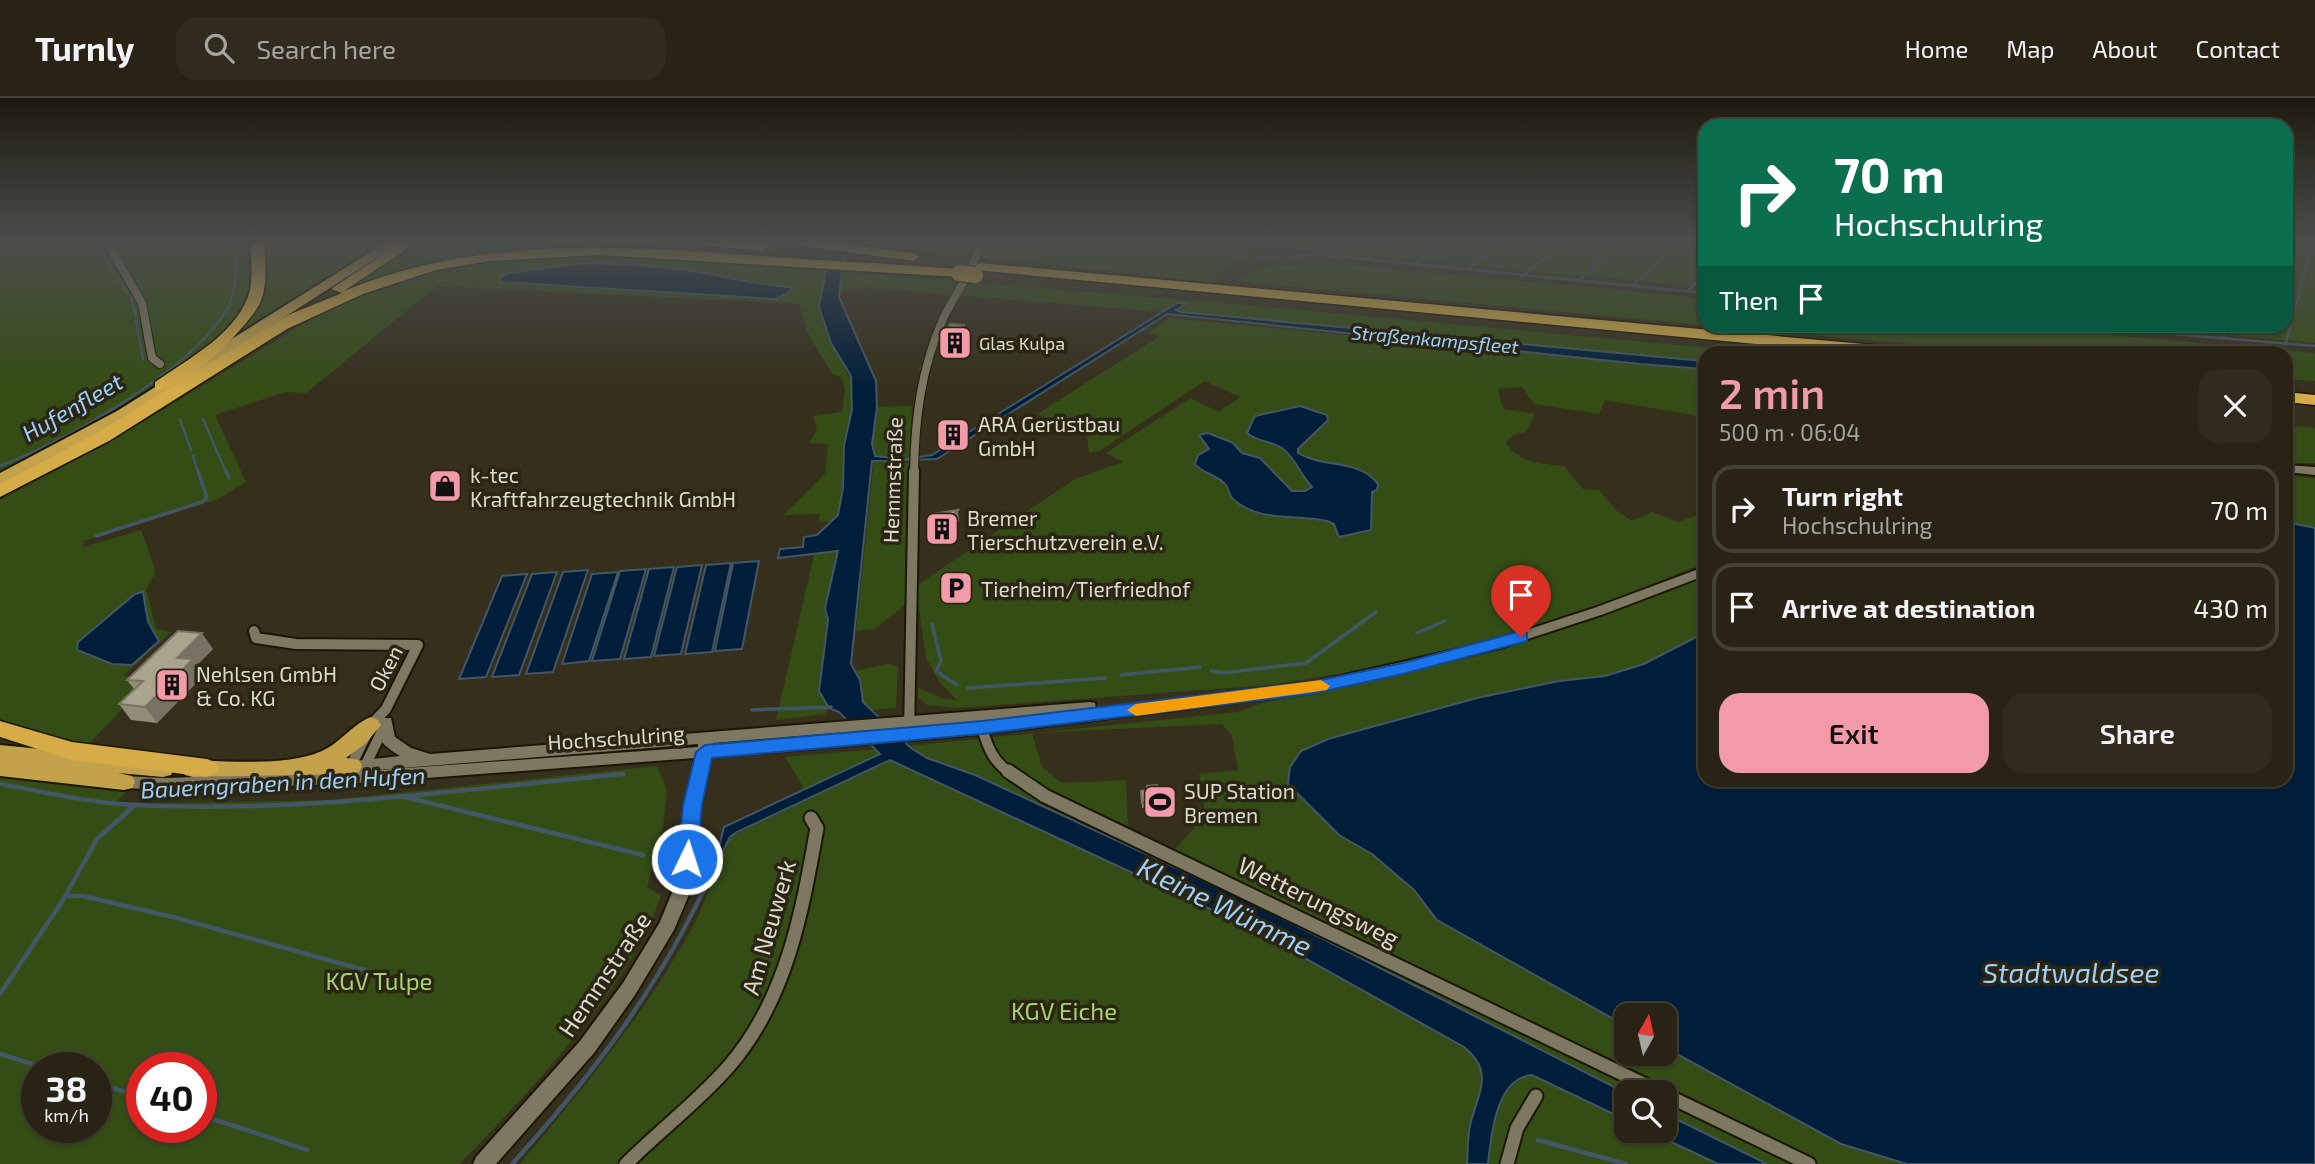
<!DOCTYPE html>
<meta charset="utf-8">
<style>
:root{--surface:#282315;--page:#302b1e;--text:#f1f3f6;--muted:#a5a4a0;--line:#444034;--accent:#f39aa8}
body{margin:0;font-family:"Exo 2",sans-serif;background:var(--page);color:var(--text);height:100vh;display:flex;flex-direction:column;font-size:26px;white-space:nowrap}
*{box-sizing:border-box;margin:0}
p{font-size:23px;color:var(--muted)}
.icon{flex:none;width:38px;height:38px;fill:none;stroke:currentColor;stroke-width:2;stroke-linecap:round;stroke-linejoin:round}
.map{position:relative;flex:1;overflow:hidden}
.sheet{position:absolute;left:1698px;top:248px;width:595px;height:441px;display:flex;flex-direction:column;background:var(--surface);border-radius:21px;box-shadow:0 2px 5px #0004,0 0 0 2px var(--line)}
.sheet>*{flex:none}
.top-card{position:absolute;left:1698px;top:21px;width:595px;height:214px;border-radius:21px;box-shadow:0 2px 5px #0004,0 0 0 2px var(--line);background:#0b6e4f;color:#fff;overflow:hidden}
.needle{width:46px;rotate:8deg}
.controls{position:absolute;left:1614px;top:905px;display:grid;gap:14px}
.controls a{display:grid;place-items:center;width:63px;height:63px;border-radius:14px;background:var(--surface);box-shadow:0 2px 5px #0004,0 0 0 2px var(--line);font-size:35px}
.speed{position:absolute;left:21px;top:954px;display:flex;gap:14px;font-size:35px;font-weight:700;text-align:center}
.speed>*{display:grid;place-content:center;width:91px;height:91px;border-radius:50%;background:var(--surface);box-shadow:0 2px 5px #0004,0 0 0 2px var(--line);line-height:1}
.speed small{font-size:18px;font-weight:400}
.speed .limit{border:10px solid #d22;background:#fff;color:#111}
.pin{position:absolute;display:grid;place-items:center;width:60px;height:60px;color:#fff;margin:-72px -30px;border-radius:50% 50% 50% 0;rotate:-45deg;box-shadow:0 0 7px #0007}
.pin .icon{rotate:45deg}
.me{position:absolute;width:77px;margin:-38px;rotate:4deg;stroke-linejoin:round;filter:drop-shadow(0 0 5px #0008)}
.turn{display:flex;align-items:center;gap:24px;height:147px;padding:0 21px;font-size:32px}
.turn .icon{width:91px;height:91px;stroke-width:2.5}
.turn b{display:block;font-size:49px;line-height:60px}
.then{display:flex;align-items:center;height:66px;padding:0 21px;background:#0003;gap:14px;font-size:26px}
.round{display:grid;place-items:center;flex:none;width:74px;height:74px;border-radius:21px;background:var(--page)}
.headline{display:flex;align-items:center;justify-content:space-between;height:119px;padding:0 21px}
h1{font-size:42px;font-weight:600;line-height:52px;color:var(--accent)}
.primary-button{display:flex;gap:14px;margin-top:auto;padding:14px 21px}
.primary-button a{flex:1;height:80px;border-radius:21px;background:var(--accent);color:#111;font-size:28px;font-weight:600;line-height:80px;text-align:center}
.primary-button a+a{background:var(--page);color:var(--text)}
ul{padding:0;list-style:none}
li{display:flex;align-items:center;gap:21px;height:88px;margin:0 14px 10px;padding:0 7px;border:4px solid var(--line);border-radius:21px}
li div{flex:1}
li b{display:block;font-size:26px}
li em{font-style:normal}
header{display:flex;align-items:center;gap:42px;box-sizing:border-box;height:98px;padding:0 35px;background:var(--surface);border-bottom:2px solid var(--line)}
header strong{font-size:33px}
nav{display:flex;gap:38px;margin-inline-start:auto;font-size:24px}
.search{width:490px;height:63px;background:var(--page);display:flex;align-items:center;gap:18px;box-sizing:border-box;padding:0 24px;border-radius:21px;color:var(--muted);font-size:26px}
.map>svg:first-child{display:block}
</style>
<header>
<strong>Turnly</strong>
<div class="search"><svg class="icon" aria-label="search" viewBox="0 0 24 24"><circle cx="10" cy="10" r="6"/><path d="M15 15l6 6"/></svg>Search here</div>
<nav><a>Home</a><a>Map</a><a>About</a><a>Contact</a></nav>
</header>
<div class="map">
<svg width="2315" height="1066" viewBox="0 0 2315 1066">
<rect width="100%" height="100%" fill="#352f1c"/>
<path fill="#344d15" fill-rule="evenodd" d="M0,143H246C247,164 253,187 242,207C211,266 62,344 0,374Z
M266,143H384L363,161L206,260C226,240 261,217 267,188C270,174 266,157 266,143Z
M425,143H498L578,151L509,154L443,164L350,193H341Z
M849,143H901L975,150L984,143H1058L1038,155L1065,143H1153L1256,154L1218,175L1211,184L848,145Z
M1204,143H1704V189Z
M2286,143H2315V245L2128,228H2286Z
M589,156L825,172L819,209L831,245L853,287L852,312L844,347L843,390L838,417L831,424L819,423L820,416L783,417L825,376L828,346L809,345L817,331L813,318L842,314L845,291L842,279L833,277C820,254 802,233 800,206L437,188L306,295L286,294L215,317L246,384L216,402L84,443L83,449L141,432L156,474L146,491L156,531L171,534L123,578L150,582L86,649L54,642L0,621V402L105,347L339,204L414,176L498,160ZM585,165C623,166 661,168 699,174C729,180 758,187 790,189L786,196L775,201L501,185L508,175ZM143,494L148,524L132,567C108,566 93,563 78,543L135,496Z
M1326,165L1704,200V227L1234,183L1266,169Z
M843,174L1246,207L1764,255L1704,256V263L1180,214L1175,213L1178,205L1162,214L862,189L839,195Z
M1169,220L1704,271V319L1605,302L1599,316L1534,306L1522,289L1498,291L1503,311L1535,316L1526,334L1513,337L1506,345C1520,366 1540,365 1564,368L1583,391L1599,392L1617,413L1632,423L1652,414L1678,424L1704,414V465L1609,504L1551,523L1425,559L1337,576L1270,587L957,610L927,607L918,599V590L944,601L957,602L941,586L926,560L916,488L1075,381L1123,364L1106,355L1190,300L1219,314L1240,299L1205,283L1099,353L1089,354L1087,338L1037,316L1160,238L1148,235Z
M1712,228H2006L2315,255V283L2286,281V256L2015,255Z
M912,308L909,361L875,358L872,346L877,309Z
M2286,327L2315,330V365H2286Z
M874,362L909,365L905,507L875,531L856,533Z
M2286,378L2315,380V430L2286,424Z
M828,453H838L825,510L828,522L819,593L829,610L825,616L776,622L814,457Z
M1704,479V535L1644,566L1605,578L1559,583L1477,600L1328,641L1301,653L1288,686L1339,737L1372,756L1414,792L1437,822L1626,928V956H1664V949L1841,1046L1907,1066H1767L1664,1015V994L1626,995L1252,805L975,677L927,661L909,648L1238,614L1262,605C1415,579 1560,536 1704,479ZM1222,626L1232,638L1238,672L1199,676L1205,718L1175,751L1128,729L1126,682L1062,685L1042,669L1032,635Z
M888,566L898,568L896,610L870,612L863,604L855,573Z
M879,651L878,659L805,692L785,659Z
M890,662L1249,829L1464,949C1496,975 1477,995 1470,1028C1467,1040 1468,1054 1467,1066H520C583,990 646,915 693,828C709,800 715,767 730,739Z
M657,668L667,693L663,728L647,789L661,797C634,887 524,998 460,1066H0V675L78,687L129,691L114,706L331,702ZM37,970H96V1029H37ZM142,970H201V1029H142Z
M1532,977L1626,1022V1032L1648,1033L1718,1066H1488C1491,1038 1496,980 1532,977Z"/>
<path fill="#001e39" stroke="#425666" stroke-width="2" d="M827,143H849L845,147L839,199L876,283L877,309L872,346L875,358L905,361L932,357L1177,205L1186,206L1176,212L1180,214L1704,263V271L1640,266L1167,216L937,361L872,363L851,566L860,582L863,604L911,650L927,660L975,677L1252,805L1626,995V1022L1532,977C1496,980 1491,1037 1488,1066H1467C1468,1054 1467,1040 1470,1028C1477,995 1496,975 1464,949L1249,829L890,662L737,734L730,739L721,757H717L724,729L880,656L839,614L829,610L819,593L828,522L825,510L838,453L778,460L780,451L803,449L804,439L817,437L838,417L843,390L844,347L852,312L851,278L831,245L819,209L831,146Z
M585,165C623,166 661,168 699,174C730,180 758,187 790,189L792,192L776,201L500,184V180L508,175Z
M1300,308L1327,317L1328,322L1298,351V355C1324,371 1358,360 1378,386L1377,392L1372,394L1371,432L1339,439L1334,426L1327,423C1297,416 1259,425 1233,401C1229,398 1229,391 1226,387C1218,377 1203,376 1195,366L1198,357L1209,351L1199,337L1208,335L1233,345L1242,355L1260,360L1292,393H1305L1312,389C1301,378 1295,359 1282,350C1270,342 1259,345 1247,335L1255,318Z
M2286,424L2315,430V1066H1907L1841,1046L1664,949V917H1626V928L1437,822L1414,792L1372,756L1339,737L1288,686L1290,669L1301,653L1328,641L1477,600L1559,583L1605,578L1644,566L1704,535V682H2286Z
M759,463L742,551L715,553L733,465Z
M731,465L712,554L685,556L706,467Z
M702,467L681,556L654,558L677,469Z
M674,469L651,559L624,561L649,471Z
M646,471L620,561L592,563L620,473Z
M588,472L553,574L526,576L563,474Z
M557,474L519,577L492,579L532,476Z
M618,474L589,563L562,566L592,476Z
M527,476L486,579L459,581L502,478Z
M143,494L148,524L159,543L132,567L112,566L77,552L78,544L135,496Z
M1664,1015L1767,1066H1718L1648,1033L1664,1032Z"/>
<g fill="none" stroke-linecap="round" stroke-linejoin="round">
<path stroke="#425666" stroke-width="2.5" d="M98,143L101,150
M1003,143L996,148L1026,151L1051,143
M1198,143L1269,150
M102,153L115,177
M1317,155L1336,143
M1290,158L1315,156L1704,195
M1255,160H1281
M1366,161L1393,143
M1416,166L1448,143
M1467,172L1506,143
M1522,178L1566,143
M118,181L128,195
M1578,183L1625,143
M1632,188L1682,143
M1688,193L1704,177
M131,198L136,218
M136,222L143,261
M2079,228L2315,248
M2162,235L2165,228
M2223,240L2227,228
M2286,245L2313,143
M203,321L226,374
M180,322L191,352
M193,358L198,374
M0,368C65,344 192,272 227,211C238,192 235,165 236,143"/>
<path stroke="#425666" stroke-width="3.5" d="M226,373L229,380
M96,438L202,404L207,400L198,373
M932,526L941,563L936,573L957,587
M1417,535L1445,523
M1211,573L1223,575L1306,565L1376,514
M1121,577L1200,569
M968,590L1106,580
M752,612L831,609"/>
<path stroke="#425666" stroke-width="4.5" d="M0,686C40,693 80,703 120,706C288,717 456,692 623,676
M401,698L643,757
M65,798H83L173,819L422,888
M0,896L63,802L97,741L135,707
M0,956L45,970
M96,985L142,999
M201,1017L307,1052
M1538,1042L1626,1066
M512,1066C600,969 670,875 721,753"/>
<defs>
<path id="minor-far2" d="M106,143L142,205L152,260L160,266
M914,374C915,320 921,271 943,221C955,195 975,172 980,143"/>
<path id="minor-far1" d="M254,533L256,540L296,546L418,547L386,611L371,627L349,672
M982,630C988,650 993,663 1010,675
M909,636L914,373
M363,672L385,627"/>
<path id="minor" d="M1008,673L1045,698L1660,994
M1664,996L1809,1066
M626,1066C660,1032 699,1003 730,967C787,900 802,814 817,730L811,720
M1507,1066L1517,1030L1536,998"/>
<path id="tertiary" d="M2286,367L2315,369V377L2286,374Z
M1704,469V478L1604,516L1500,550L1311,595L982,636L711,659L701,707L691,792L674,832L635,897L594,955L496,1066H473L476,1059L580,943L623,885L660,824L673,792L685,707L695,660L345,686L165,692L124,690L118,688L116,684L118,680L124,678L165,680L350,674L345,672L343,668L345,664L400,658C384,648 373,641 381,620H391L395,639L411,650L430,656L1090,604L1095,605L1096,611L1311,585L1493,543L1594,510ZM1019,620L982,624L713,647V645ZM698,646V649L365,673Z"/>
<path id="trunk" d="M388,143H403L129,319L0,387V375L117,313Z
M371,619L378,622L381,627L366,645L346,660L359,662L362,668L359,674L351,676L193,679L185,677L182,671L185,665L193,663C234,662 285,669 322,653C340,645 354,625 371,619Z
M0,647L163,663L171,665L174,671L171,677L163,679L118,675L132,678L135,684L132,690L124,692L0,678Z"/>
<path id="motorway" d="M250,143H264C265,163 268,184 261,203C252,226 179,298 155,292V284C188,261 240,234 250,192C253,176 251,159 250,143Z
M403,143H419L344,193C479,137 621,148 763,158C828,163 894,166 959,171L966,175L959,179L599,157L490,163L436,172L363,196L287,231L109,343L0,399V386L97,335L288,217L342,195L331,191Z
M692,143C709,143 757,138 769,149L762,153L699,147Z
M788,143H825L913,155L920,159L913,163L795,147Z
M980,165L1918,251L1926,256H1861L975,172L973,169Z
M2286,294L2315,297V307L2286,304Z
M0,623L72,644L207,661L215,664L219,670L215,676L207,679L72,662L0,639Z"/>
</defs>
<use href="#minor-far2" stroke="#1c1705" stroke-width="10"/>
<use href="#minor-far1" stroke="#1c1705" stroke-width="14"/>
<use href="#minor" stroke="#1c1705" stroke-width="17"/>
<use href="#tertiary" stroke="#1c1705" stroke-width="4"/>
<use href="#trunk" stroke="#1c1705" stroke-width="4"/>
<use href="#motorway" stroke="#1c1705" stroke-width="3"/>
<use href="#minor-far2" stroke="#7e7863" stroke-width="8"/>
<use href="#minor-far1" stroke="#7e7863" stroke-width="10"/>
<use href="#minor" stroke="#7e7863" stroke-width="13"/>
<use href="#tertiary" fill="#7e7863" fill-rule="evenodd"/>
<use href="#trunk" fill="#c4a24c" fill-rule="evenodd"/>
<use href="#motorway" fill="#d5ac47" fill-rule="evenodd"/>
<defs>
<path id="motorway-bridge" d="M959,175L975,177"/>
</defs>
<use href="#motorway-bridge" stroke="#1c1705" stroke-width="18" stroke-linecap="butt"/>
<use href="#motorway-bridge" stroke="#d5ac47" stroke-width="16"/>
</g>
<path fill="#928c79" d="M964,227L965,236L955,258L941,255L940,246Z
M213,551L197,567L204,577L157,625L131,622L119,606L134,591L127,582Z
M1141,693L1159,699V704L1155,705V709L1142,710Z"/>
<path fill="#777263" d="M964,227L965,236L955,258L954,249Z
M958,412L959,423L948,433L935,439L934,429Z
M202,535L213,551L197,567L204,577L157,625L145,609L177,560Z"/>
<path fill="#aaa38d" stroke="#777263" stroke-width="2" d="M950,226L964,227L954,249L940,246Z
M958,412L947,423L934,429L932,416Z
M178,533L202,535L177,560L193,561L145,609L119,606L143,583L127,582Z
M1157,687L1159,699H1154L1155,704L1142,705L1141,693L1147,692V688Z"/>
<linearGradient id="sky" x2="0" y2="1"><stop stop-color="#1d1a0f"/><stop offset="0.49" stop-color="#4b4d4b"/><stop offset="1" stop-color="#4b4d4b" stop-opacity="0"/></linearGradient>
<rect width="2315" height="292" fill="url(#sky)"/>
<path fill="#1a73e8" stroke="#114b97" stroke-width="2" d="M1521,533L1527,535V543L1403,576L1311,596L982,636L712,660L702,707L697,761L694,767H680L678,761L683,707L696,654L705,647L982,623L1311,584L1403,565Z"/>
<path fill="#f59e0b" d="M1321,582L1330,588L1327,592L1136,618L1127,612L1136,606Z"/>
<defs>
<symbol id="building-square" viewBox="-11 -11 22 22"><rect x="-9" y="-9" width="18" height="18" rx="4" fill="#f39aa8" stroke="#2b2513"/><path d="M-4-6H4V6H1V3H-1V6H-4ZM-2.5-4.3h1.7v1.8h-1.7ZM.8-4.3h1.7v1.8H.8ZM-2.5-1h1.7V.8h-1.7ZM.8-1h1.7V.8H.8Z" fill="#111"/></symbol>
<symbol id="shop-square" viewBox="-11 -11 22 22"><rect x="-9" y="-9" width="18" height="18" rx="4" fill="#f39aa8" stroke="#2b2513"/><path d="M-5-2.5h2.3a2.7 3.5 0 0 1 5.4 0H5L5.5 6h-11ZM-1.5-2.5h3a1.5 2.3 0 0 0-3 0Z" fill="#111"/></symbol>
<symbol id="parking-square" viewBox="-11 -11 22 22"><rect x="-9" y="-9" width="18" height="18" rx="4" fill="#f39aa8" stroke="#2b2513"/><path d="M-3.5-5.5H1a3.5 3.5 0 0 1 0 7H-1V5.5H-3.5ZM-1-3.4V-.6H.8a1.4 1.4 0 0 0 0-2.8Z" fill="#111"/></symbol>
<symbol id="stadium-square" viewBox="-11 -11 22 22"><rect x="-9" y="-9" width="18" height="18" rx="4" fill="#f39aa8" stroke="#2b2513"/><path d="M0-5a6.5 5 0 1 0 0 10a6.5 5 0 1 0 0-10ZM-3.5-1.8h7v3.6h-7Z" fill="#111"/></symbol>
</defs>
<g fill-rule="evenodd">
<use href="#building-square" x="936" y="226" width="38" height="38"/>
<use href="#building-square" x="934" y="318" width="38" height="38"/>
<use href="#shop-square" x="426" y="369" width="38" height="38"/>
<use href="#building-square" x="923" y="412" width="38" height="38"/>
<use href="#parking-square" x="937" y="471" width="38" height="38"/>
<use href="#building-square" x="153" y="568" width="38" height="38"/>
<use href="#stadium-square" x="1141" y="685" width="38" height="38"/>
</g>
<g text-anchor="middle" dominant-baseline="central" stroke-width="7" stroke-linejoin="round" paint-order="stroke">
<g font-size="18" fill="#dddace" stroke="#2b2513" text-anchor="start">
<text x="979" y="245">Glas Kulpa</text>
</g>
<g font-size="19" font-style="italic" fill="#9ccffc" stroke="#2b2513">
<text transform="translate(1435 241) rotate(5)">Straßenkampsfleet</text>
</g>
<g font-size="21" fill="#dddace" stroke="#2b2513" text-anchor="start">
<text x="978" y="325">ARA Gerüstbau<tspan x="978" dy="24">GmbH</tspan></text>
<text x="470" y="376">k-tec<tspan x="470" dy="24">Kraftfahrzeugtechnik GmbH</tspan></text>
<text x="967" y="419">Bremer<tspan x="967" dy="24">Tierschutzverein e.V.</tspan></text>
<text x="981" y="490">Tierheim/Tierfriedhof</text>
<text x="196" y="575">Nehlsen GmbH<tspan x="196" dy="24">&amp; Co. KG</tspan></text>
<text x="1184" y="692">SUP Station<tspan x="1184" dy="24">Bremen</tspan></text>
</g>
<g font-size="21" fill="#dddace" stroke="#2b2513">
<text transform="translate(892 382) rotate(-88)">Hemmstraße</text>
<text transform="translate(385 570) rotate(-63)">Oken</text>
<text transform="translate(616 639) rotate(-4)">Hochschulring</text>
</g>
<g font-size="23" font-style="italic" fill="#9ccffc" stroke="#2b2513">
<text transform="translate(72 309) rotate(-30)">Hufenfleet</text>
<text transform="translate(283 684) rotate(-3)">Bauerngraben in den Hufen</text>
</g>
<g font-size="24" fill="#dddace" stroke="#2b2513">
<text transform="translate(1319 803) rotate(26)">Wetterungsweg</text>
<text transform="translate(768 829) rotate(-74)">Am Neuwerk</text>
<text transform="translate(604 876) rotate(-56)">Hemmstraße</text>
</g>
<g font-size="24" fill="#a5d472" stroke="#2b2513">
<text x="379" y="882">KGV Tulpe</text>
<text x="1064" y="912">KGV Eiche</text>
</g>
<g font-size="28" font-style="italic" fill="#9ccffc" stroke="#2b2513">
<text transform="translate(1225 808) rotate(26)">Kleine Wümme</text>
<text x="2071" y="874">Stadtwaldsee</text>
</g>
</g>
</svg>
<div class="controls">
<a><svg class="needle" viewBox="-14 -14 28 28"><path d="M0-13l5 13h-10z" fill="#e53935"/><path d="M0 13l5-13h-10z" fill="#a5a4a0"/></svg></a>
<a><svg class="icon" aria-label="search" viewBox="0 0 24 24"><circle cx="10" cy="10" r="6"/><path d="M15 15l6 6"/></svg></a>
</div>
<div class="speed"><div>38<small>km/h</small></div><div class="limit">40</div></div>
<div class="pin" style="left:1521px;top:539px;background:#d93025"><svg class="icon" aria-label="arrive" viewBox="0 0 24 24"><path d="M6 21V4h12l-3 4 3 4H6"/></svg></div>
<svg class="me" style="left:687px;top:761px" viewBox="-20 -20 40 40"><circle r="17" fill="#1a73e8" stroke="#fff" stroke-width="3"/><path d="M0-11L8 9 0 5-8 9z" fill="#fff"/></svg>
<div class="top-card">
<div class="turn"><svg class="icon" aria-label="right" viewBox="0 0 24 24"><path d="M7 20v-9h11M14 6l5 5-5 5"/></svg><div><b>70 m</b>Hochschulring</div></div>
<div class="then">Then<svg class="icon" aria-label="arrive" viewBox="0 0 24 24"><path d="M6 21V4h12l-3 4 3 4H6"/></svg></div>
</div>
<section class="sheet">
<div class="headline"><div><h1>2 min</h1><p>500 m · 06:04</p></div><a class="round"><svg class="icon" aria-label="close" viewBox="0 0 24 24"><path d="M6 6l12 12M18 6L6 18"/></svg></a></div>
<ul>
<li><svg class="icon" aria-label="right" viewBox="0 0 24 24"><path d="M7 20v-9h11M14 6l5 5-5 5"/></svg><div><b>Turn right</b><p>Hochschulring</p></div><em>70 m</em></li>
<li><svg class="icon" aria-label="arrive" viewBox="0 0 24 24"><path d="M6 21V4h12l-3 4 3 4H6"/></svg><div><b>Arrive at destination</b></div><em>430 m</em></li>
</ul>
<div class="primary-button"><a>Exit</a><a>Share</a></div>
</section>
</div>
